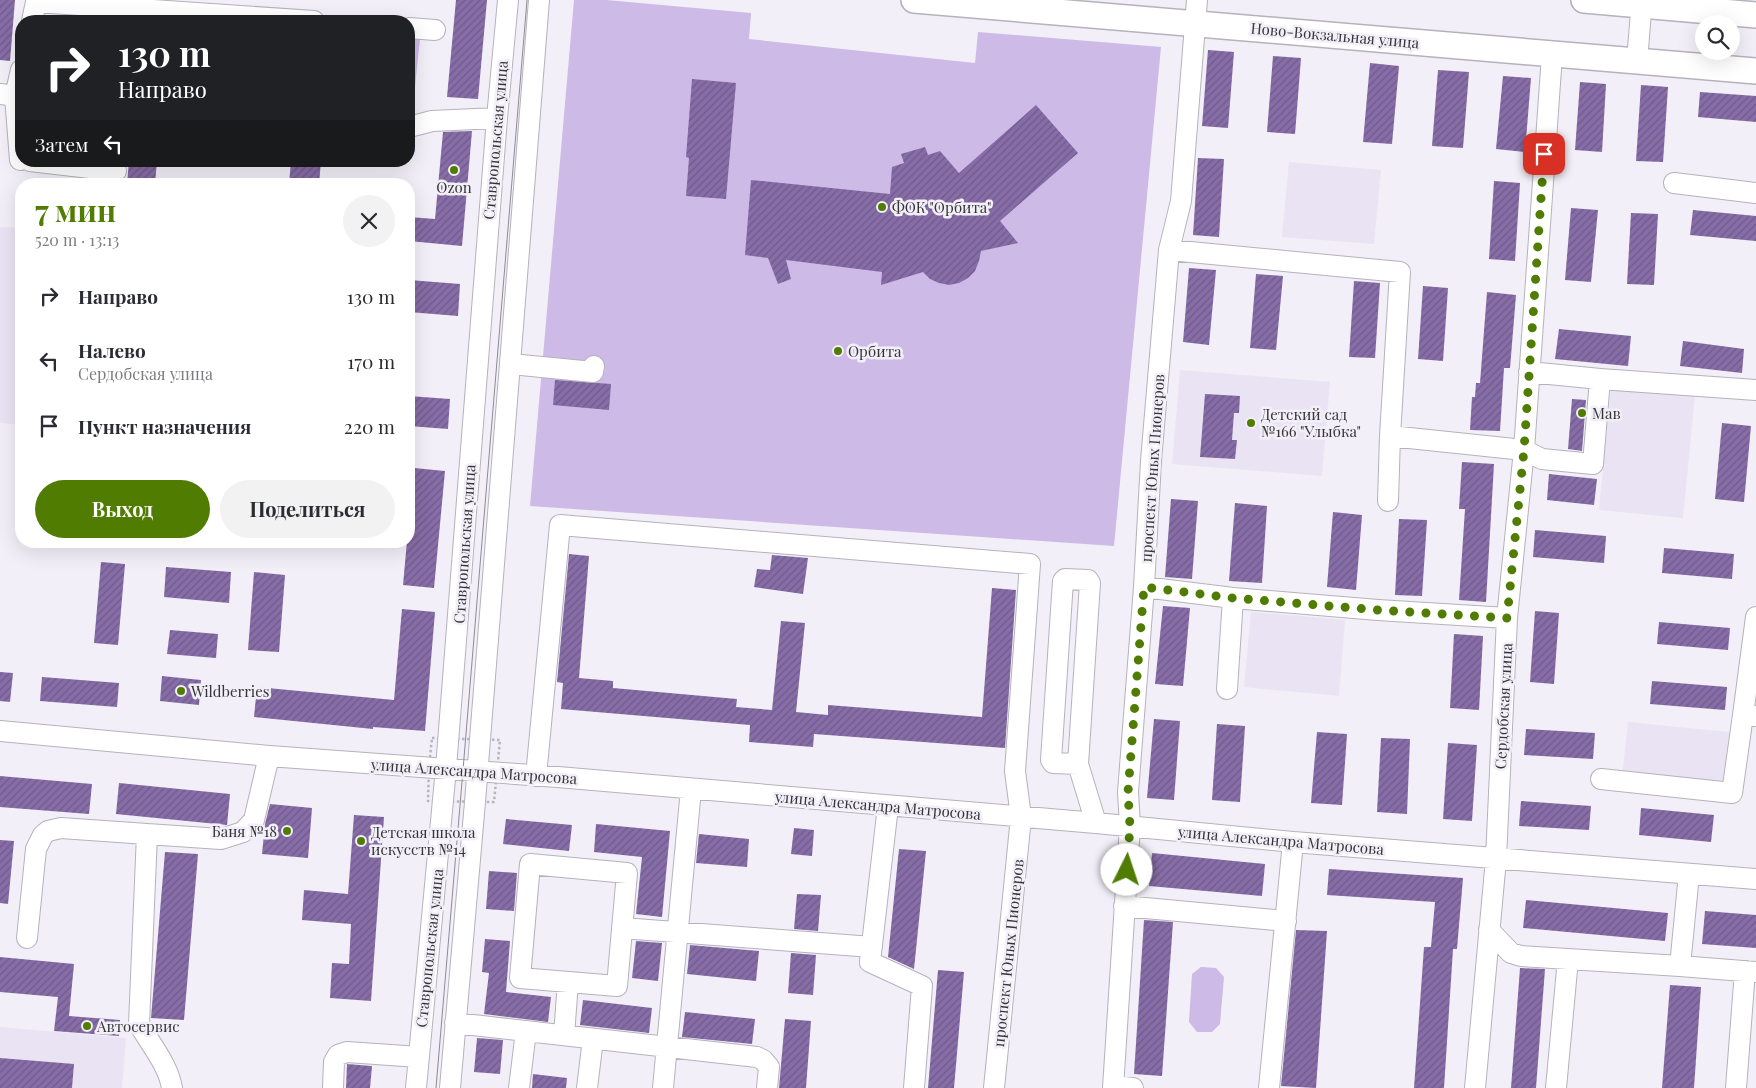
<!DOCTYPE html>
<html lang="ru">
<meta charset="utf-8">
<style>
:root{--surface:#fff;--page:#f2f2f3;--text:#2b2b33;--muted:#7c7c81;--accent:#4f7c01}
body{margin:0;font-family:"Playfair Display",serif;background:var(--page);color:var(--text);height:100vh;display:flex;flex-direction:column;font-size:19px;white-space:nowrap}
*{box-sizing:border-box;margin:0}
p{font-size:16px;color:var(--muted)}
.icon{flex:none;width:28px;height:28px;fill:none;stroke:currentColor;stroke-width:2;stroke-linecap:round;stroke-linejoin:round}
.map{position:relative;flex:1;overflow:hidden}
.sheet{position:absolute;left:15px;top:178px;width:400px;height:370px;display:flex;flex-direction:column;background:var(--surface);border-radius:20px;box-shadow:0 5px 20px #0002}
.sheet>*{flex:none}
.banner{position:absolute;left:15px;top:15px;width:400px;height:152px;border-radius:20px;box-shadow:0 5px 20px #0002;background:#202124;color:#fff;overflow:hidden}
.fabs{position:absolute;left:1695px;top:15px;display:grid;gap:10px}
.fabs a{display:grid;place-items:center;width:45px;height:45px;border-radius:50%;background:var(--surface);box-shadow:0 5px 20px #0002;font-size:25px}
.pin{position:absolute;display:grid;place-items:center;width:42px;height:42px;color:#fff;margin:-21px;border-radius:10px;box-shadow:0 2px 8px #0006}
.me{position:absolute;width:55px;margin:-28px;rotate:4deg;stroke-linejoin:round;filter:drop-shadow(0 0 4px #0008)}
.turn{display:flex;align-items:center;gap:18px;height:105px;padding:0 20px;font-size:22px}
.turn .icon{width:65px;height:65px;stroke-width:2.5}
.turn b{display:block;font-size:35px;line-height:42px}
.then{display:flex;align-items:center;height:48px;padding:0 20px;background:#0003;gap:10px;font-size:19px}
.round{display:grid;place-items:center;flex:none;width:52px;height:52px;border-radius:26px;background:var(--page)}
.head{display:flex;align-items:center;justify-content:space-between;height:85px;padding:0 20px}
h1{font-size:30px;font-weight:700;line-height:38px;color:var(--accent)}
.primary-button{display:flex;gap:10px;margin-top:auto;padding:10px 20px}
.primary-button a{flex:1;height:58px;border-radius:30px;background:var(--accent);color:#fff;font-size:20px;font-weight:700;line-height:58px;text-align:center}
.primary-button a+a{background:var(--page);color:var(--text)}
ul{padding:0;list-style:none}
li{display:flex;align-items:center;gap:15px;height:65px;padding:0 20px}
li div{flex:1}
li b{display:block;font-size:19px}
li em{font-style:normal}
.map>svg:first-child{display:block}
</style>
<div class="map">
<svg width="1756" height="1088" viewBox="0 0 1756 1088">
<defs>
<pattern id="building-hatch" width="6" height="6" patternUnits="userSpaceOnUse" patternTransform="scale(1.25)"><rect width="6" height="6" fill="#876da7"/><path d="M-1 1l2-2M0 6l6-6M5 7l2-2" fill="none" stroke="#6f5a89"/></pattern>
</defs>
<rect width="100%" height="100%" fill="#f2eff8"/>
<path fill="#eae3f3" d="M1289,162L1381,170L1374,244L1282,237Z
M0,227L21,228V425L0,423Z
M1180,370L1330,382L1322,476L1172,464Z
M1611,388L1695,396L1683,518L1599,510Z
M1251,612L1345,620L1339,696L1244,687Z
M1628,722L1729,732L1723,787L1622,777Z
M0,1027L126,1038L122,1088H0Z"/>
<path fill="#cdbae7" d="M574,0H606L751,13L749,39L975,63L978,32L1161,47L1114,546L530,506Z
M409,30H421L412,115H409Z
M1201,967L1216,968L1224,977L1220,1024L1212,1032H1197L1189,1022L1192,974Z"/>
<path fill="url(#building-hatch)" d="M0,0H15L10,61L0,60Z
M456,0H487L478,99L447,97Z
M1208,50L1234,52L1228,128L1202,126Z
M1273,56L1301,58L1295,134L1267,132Z
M1370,63L1399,66L1392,144L1363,142Z
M1438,70L1469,72L1463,148L1432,146Z
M1503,76L1531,78L1525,152L1496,149Z
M692,79L736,83L726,199L686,196L689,158L686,157Z
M1580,82L1606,84L1602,152L1575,150Z
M1641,85L1668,87L1663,162L1636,161Z
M1700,92L1756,96V122L1698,117Z
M1036,105L1078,153L1000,221L1018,243L981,251L979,261L975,271L968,278L959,283L949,285L939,283L930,279L923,272L881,285L882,272L786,260L791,279L778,284L768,258L745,255L751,180L890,194L892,167L904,163L901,154L925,147L928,155L940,151L959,173Z
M472,131L462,246L409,241V217L435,219L443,132Z
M1198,158L1224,159L1219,237L1193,235Z
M129,161H157L155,184H127Z
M291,161H321L319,184H289Z
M1494,181L1520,183L1515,261L1489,259Z
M1571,208L1598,210L1591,282L1565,280Z
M1693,210L1756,216V241L1690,235Z
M1631,213L1658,214L1654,285L1627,284Z
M1189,268L1216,270L1209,345L1183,342Z
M1256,274L1283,276L1276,350L1250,348Z
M409,280L460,284L458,316L409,312Z
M1354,281L1380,283L1375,358L1349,357Z
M1423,286L1448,288L1443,361L1418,359Z
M1487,292L1516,295L1510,368H1504L1500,431L1470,430L1472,397H1475L1476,383H1480Z
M1559,329L1631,336L1628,366L1555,359Z
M1683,341L1744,349L1742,373L1680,366Z
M555,380L611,384L609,410L553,405Z
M1205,394L1240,396L1239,413H1234L1232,440H1237L1235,459L1200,457Z
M409,396L450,399L448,429L409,426Z
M1572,399L1586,400L1582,451L1568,449Z
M1722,423L1751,426L1744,502L1715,499Z
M1462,462L1494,464L1486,602L1459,600L1465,509H1459Z
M414,468L445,471L434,588L403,585L407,541H409V523Z
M1549,474L1597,479L1594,505L1547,500Z
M1171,499L1198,501L1192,579L1165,577Z
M1235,503L1267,506L1262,583L1229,581Z
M1333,512L1362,515L1356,590L1327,587Z
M1399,519L1427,520L1422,596L1395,595Z
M1535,530L1606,536L1604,563L1533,557Z
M1664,548L1734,554L1732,579L1662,573Z
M569,554L589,556L579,678L613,681V688L737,699L736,707L772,710L781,621L805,623L796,712L828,715V705L982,717L992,588L1016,590L1005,748L814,734L813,747L749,742L750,725L561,709L563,683L557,682Z
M772,555L808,558L803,594L754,587L757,569L770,570Z
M101,562L125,564L118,645L94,643Z
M166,567L231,572L229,603L164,597Z
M254,572L285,575L279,652L248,650Z
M1163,606L1190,608L1183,686L1155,684Z
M402,609L435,612L425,731L373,727V729L254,717L257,687L394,700Z
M1535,611L1559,613L1554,684L1530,682Z
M1659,622L1730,628L1728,650L1657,644Z
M170,630L218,634L216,658L167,654Z
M1454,634L1483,636L1479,710L1450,708Z
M0,672L13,673L10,702L0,701Z
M162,676L201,680L199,705L160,701Z
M42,677L119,683L117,707L40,701Z
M1652,681L1727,687L1725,710L1650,704Z
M1154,719L1180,721L1174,800L1147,798Z
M1217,724L1245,726L1240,802L1212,800Z
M1526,729L1595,733L1593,759L1524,755Z
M1317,732L1347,734L1342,805L1311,803Z
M1381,738L1410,739L1407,814L1377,812Z
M1448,743L1477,745L1472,821L1443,819Z
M0,776L92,784L89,814L0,807Z
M119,783L230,794L227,825L116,814Z
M1521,801L1591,806L1589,830L1519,826Z
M270,804L312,808L308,858L262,854L265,824Z
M1641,808L1714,815L1711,842L1639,835Z
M354,815L384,817L371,1001L330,998L332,963L349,964L351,924L302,920L304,890L348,894Z
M506,819L572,825L569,851L503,844Z
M596,824L670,831L662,917L636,914L642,857L594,852Z
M794,828L814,830L812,856L791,854Z
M699,834L749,839L747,867L696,863Z
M0,840L14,841L8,904L0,903Z
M899,849L926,851L914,969L888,957Z
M165,852L198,854L184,1020L151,1018Z
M1152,853L1265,864L1262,896L1149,886Z
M1329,869L1463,878L1457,949H1453L1444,1088H1414L1424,947H1431L1435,902L1327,895Z
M489,871L517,873L514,911L486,909Z
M797,894L821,895L818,931L794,929Z
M1526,900L1668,913L1665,941L1523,928Z
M1705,911L1756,915V948L1702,944Z
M1144,920L1173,922L1162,1076L1134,1074Z
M1296,930L1327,931L1316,1088L1281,1086Z
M485,939L510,941L506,992L551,997L548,1022L484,1014L489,973L482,972Z
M636,941L662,943L658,981L632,978Z
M690,945L759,951L756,981L687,974Z
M791,953L816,955L813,995L788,993Z
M0,957L74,964L69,1016L120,1020L119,1036L54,1031L58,997L0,992Z
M1520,968L1545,969L1536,1088H1511Z
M938,970L964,972L954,1088H928Z
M1670,985L1701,987L1694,1088H1662Z
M583,1000L652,1008L649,1033L580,1025Z
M685,1012L755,1019L752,1044L682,1037Z
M785,1019L811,1021L806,1088H779Z
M477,1038L503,1040L500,1074L474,1072Z
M0,1058L74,1064L72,1088H0Z
M347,1064L372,1066L370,1088H346Z
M533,1074L567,1078L566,1088H532Z"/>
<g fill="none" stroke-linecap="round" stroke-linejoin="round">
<defs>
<path id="minor" d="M32,21L36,2L314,21
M409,28L435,30
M1637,61L1642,0
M0,94L15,96L21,70
M15,96L20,160H21
M409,127L432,121L497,118
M30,161L116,171
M1674,183L1756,193
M1169,250L1400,272L1390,436L1524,450L1542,459L1593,464L1600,379L1756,390
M511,364L593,372L594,366
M1529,372L1600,379
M1388,501L1390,436
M1144,587L1233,598L1378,610L1507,618
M1756,617L1743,715L1756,716
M1227,689L1233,598
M0,731L269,756L558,777L1096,823L1293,842L1756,879
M1078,764L1053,763L1051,760L1063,581L1065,579L1088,580L1090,583L1078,764L1096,823
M536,776L560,525L1030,564L1015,771L1021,817L994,1088
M1601,779L1732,793L1743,715
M888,806L870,962L922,986L914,1088
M530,864L627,873L617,986L520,978Z
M1124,906L1286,921
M622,928L872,947
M1489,930L1511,953L1521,956L1680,966L1689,874
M27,938L36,849L43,835L48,831L61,828L147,834
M1680,966L1756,972
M455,1023L757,1057L763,1060L769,1067L767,1088
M564,1035L568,982
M1113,1086L1133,1088
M172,1088C168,1064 150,1044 139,1024L147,834L221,839L243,832L254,820L269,756
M333,1088L334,1062L338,1055L347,1052L419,1057
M416,1088L446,768L497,118L508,0
M450,1088L475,802L539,0
M519,1088L526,1031
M587,1088L593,1039
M663,1088L691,789
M1113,1088L1130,826L1128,792L1144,587L1151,461L1169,250L1181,201L1197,0
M1269,1088L1293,842
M1475,1088L1496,859L1507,618L1524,450L1552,55
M1556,1088L1568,959
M1736,1088L1745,971"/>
<path id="major" d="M914,0L1756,71
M1584,0L1756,15"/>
</defs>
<use href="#minor" stroke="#b5b2bb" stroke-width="22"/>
<use href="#major" stroke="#b5b2bb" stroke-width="28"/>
<path stroke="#b7b5bc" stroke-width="2.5" stroke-dasharray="2.5 2.5" stroke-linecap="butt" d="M432,738L500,740L494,802L428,801L429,767Z"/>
<use href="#minor" stroke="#fff" stroke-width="20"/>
<use href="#major" stroke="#fff" stroke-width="25"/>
<path stroke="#8d8b91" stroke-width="1" d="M436,1088L463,770L527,0"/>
</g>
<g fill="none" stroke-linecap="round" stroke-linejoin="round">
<path stroke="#4f7c01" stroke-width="9" stroke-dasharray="0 16.2" d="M1127,870L1130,826L1128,792L1144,587L1233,598L1378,610L1507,618L1524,450L1544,154"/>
</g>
<g fill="#4f7c01" stroke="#f2eff8" stroke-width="2">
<circle cx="454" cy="170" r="5"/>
<circle cx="882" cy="207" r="5"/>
<circle cx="838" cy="351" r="5"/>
<circle cx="1582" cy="413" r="5"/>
<circle cx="1251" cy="423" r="5"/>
<circle cx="181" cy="691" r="5"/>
<circle cx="287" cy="831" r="5"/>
<circle cx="361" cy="841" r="5"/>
<circle cx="87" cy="1026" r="5"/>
</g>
<g text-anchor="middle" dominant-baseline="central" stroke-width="5" stroke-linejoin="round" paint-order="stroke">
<g font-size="15" fill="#353437" stroke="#f2eff8">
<text transform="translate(1335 35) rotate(5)">Ново-Вокзальная улица</text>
<text transform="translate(495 140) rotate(-85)">Ставропольская улица</text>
<text transform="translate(1152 468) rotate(-86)">проспект Юных Пионеров</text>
<text transform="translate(464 544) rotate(-86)">Ставропольская улица</text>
<text transform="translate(1503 706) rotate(-87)">Сердобская улица</text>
<text transform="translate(474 771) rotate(4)">улица Александра Матросова</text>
<text transform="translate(878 805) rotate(5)">улица Александра Матросова</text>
<text transform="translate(1281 840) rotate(5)">улица Александра Матросова</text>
<text transform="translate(429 948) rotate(-84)">Ставропольская улица</text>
<text transform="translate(1008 953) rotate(-84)">проспект Юных Пионеров</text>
</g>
<g font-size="15" fill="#353437" stroke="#f2eff8" text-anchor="start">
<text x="454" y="187" text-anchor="middle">Ozon</text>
<text x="892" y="207">ФОК "Орбита"</text>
<text x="848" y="351">Орбита</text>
<text x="1592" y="413">Мав</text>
<text x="1261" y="414">Детский сад<tspan x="1261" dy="17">№166 "Улыбка"</tspan></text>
<text x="191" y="691">Wildberries</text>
<text x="277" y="831" text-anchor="end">Баня №18</text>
<text x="371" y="832">Детская школа<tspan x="371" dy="17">искусств №14</tspan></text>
<text x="97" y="1026">Автосервис</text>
</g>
</g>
</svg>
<div class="fabs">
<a><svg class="icon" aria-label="search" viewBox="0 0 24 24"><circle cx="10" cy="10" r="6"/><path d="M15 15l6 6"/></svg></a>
</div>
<div class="pin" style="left:1544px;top:154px;background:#d93025"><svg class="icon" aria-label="arrive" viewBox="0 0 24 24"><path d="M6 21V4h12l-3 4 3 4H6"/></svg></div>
<svg class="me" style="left:1127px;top:870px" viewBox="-20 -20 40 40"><circle r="19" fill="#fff"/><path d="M0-13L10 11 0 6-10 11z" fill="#4f7c01"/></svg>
<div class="banner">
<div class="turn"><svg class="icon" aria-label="right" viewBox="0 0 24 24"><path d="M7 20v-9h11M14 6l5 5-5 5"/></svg><div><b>130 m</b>Направо</div></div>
<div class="then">Затем<svg class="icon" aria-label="left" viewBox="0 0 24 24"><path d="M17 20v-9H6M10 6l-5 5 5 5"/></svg></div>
</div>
<section class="sheet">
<div class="head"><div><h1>7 мин</h1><p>520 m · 13:13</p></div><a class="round"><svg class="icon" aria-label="close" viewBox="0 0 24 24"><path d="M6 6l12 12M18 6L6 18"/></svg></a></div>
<ul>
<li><svg class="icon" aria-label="right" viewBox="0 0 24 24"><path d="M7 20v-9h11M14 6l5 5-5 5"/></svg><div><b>Направо</b></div><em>130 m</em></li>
<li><svg class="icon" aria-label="left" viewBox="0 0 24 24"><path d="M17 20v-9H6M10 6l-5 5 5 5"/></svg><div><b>Налево</b><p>Сердобская улица</p></div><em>170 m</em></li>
<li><svg class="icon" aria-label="arrive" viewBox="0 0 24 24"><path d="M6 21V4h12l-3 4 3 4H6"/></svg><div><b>Пункт назначения</b></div><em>220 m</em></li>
</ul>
<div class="primary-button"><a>Выход</a><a>Поделиться</a></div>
</section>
</div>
